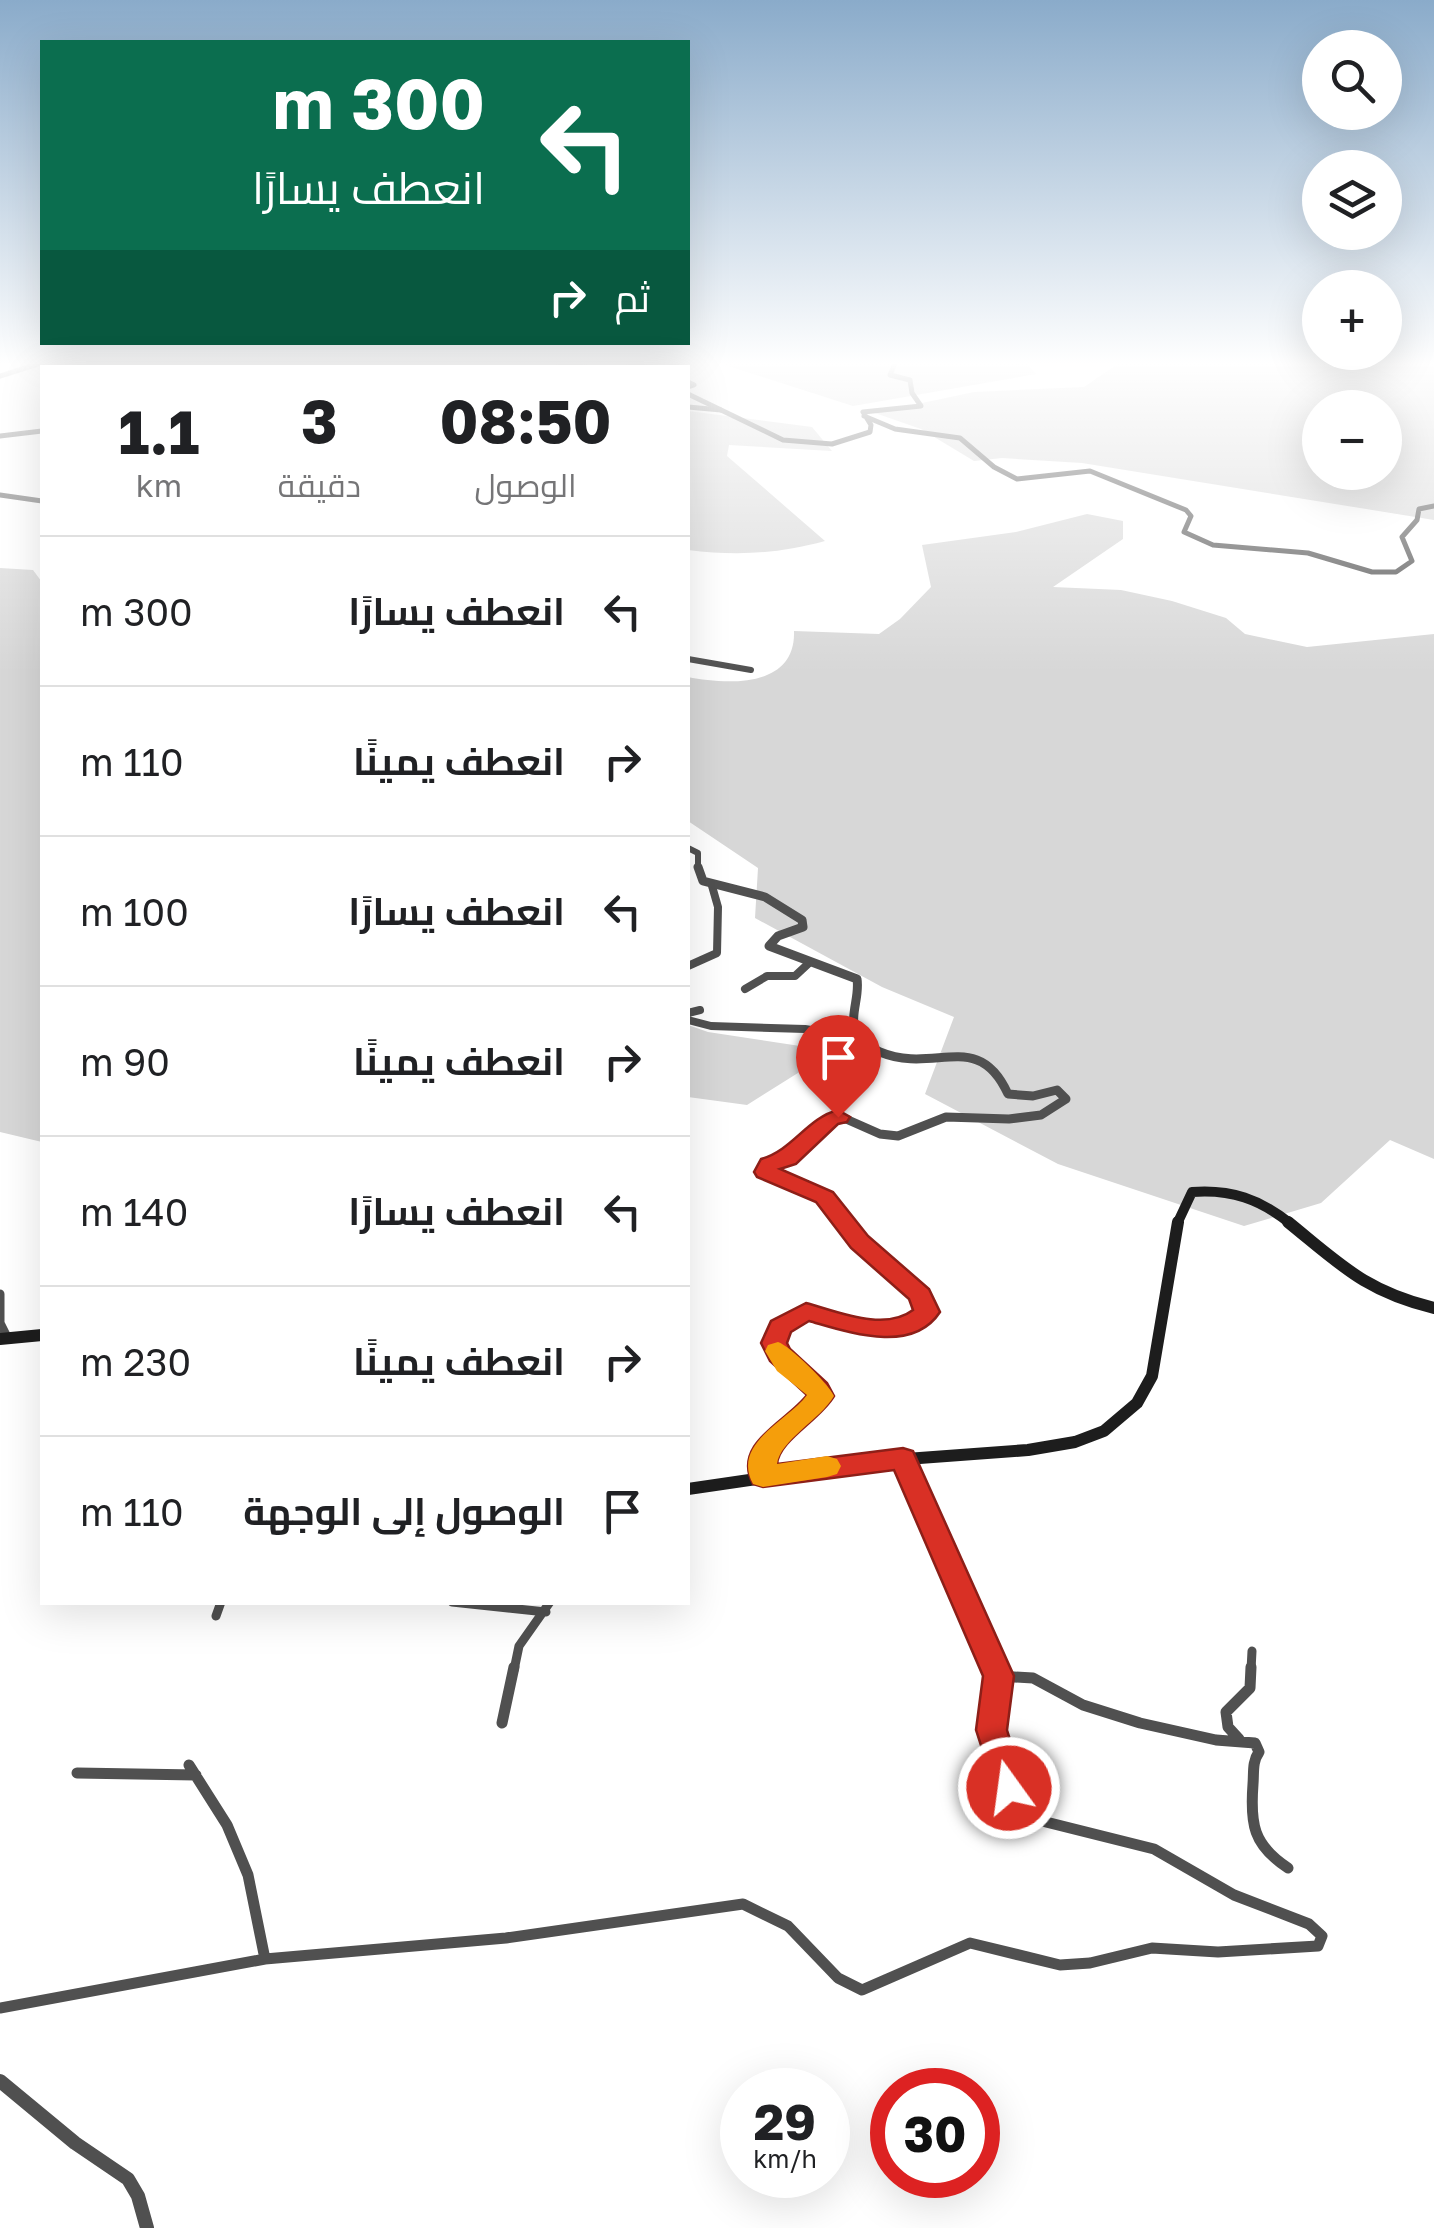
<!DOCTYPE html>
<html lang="ar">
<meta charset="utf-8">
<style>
:root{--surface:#fff;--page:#f2f2f2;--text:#202124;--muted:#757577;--line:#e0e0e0}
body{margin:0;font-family:"Golos Text",Cairo,sans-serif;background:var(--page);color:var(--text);direction:rtl;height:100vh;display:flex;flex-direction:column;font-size:38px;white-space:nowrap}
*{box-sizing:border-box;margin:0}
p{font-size:32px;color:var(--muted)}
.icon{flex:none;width:55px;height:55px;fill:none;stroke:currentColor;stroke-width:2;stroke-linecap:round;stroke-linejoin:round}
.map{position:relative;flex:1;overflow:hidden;direction:ltr}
.panel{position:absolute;left:40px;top:365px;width:650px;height:1240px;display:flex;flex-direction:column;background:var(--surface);border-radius:0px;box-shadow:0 10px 40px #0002;direction:rtl}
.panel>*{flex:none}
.guide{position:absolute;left:40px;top:40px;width:650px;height:305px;border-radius:0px;box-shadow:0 10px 40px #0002;direction:rtl;background:#0b6e4f;color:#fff;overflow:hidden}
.tools{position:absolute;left:1302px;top:30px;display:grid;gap:20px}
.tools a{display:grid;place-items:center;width:100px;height:100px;border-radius:50%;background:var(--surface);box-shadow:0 10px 40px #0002;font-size:50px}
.speed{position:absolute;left:720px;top:2068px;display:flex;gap:20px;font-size:50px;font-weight:700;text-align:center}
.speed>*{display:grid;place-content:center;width:130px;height:130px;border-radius:50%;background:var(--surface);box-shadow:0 10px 40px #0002;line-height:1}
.speed small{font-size:25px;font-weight:400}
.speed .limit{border:15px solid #d22;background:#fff;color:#111}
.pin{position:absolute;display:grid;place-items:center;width:85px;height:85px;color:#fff;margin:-102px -42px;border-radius:50% 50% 50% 0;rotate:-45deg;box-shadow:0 0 10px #0007}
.pin .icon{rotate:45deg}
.me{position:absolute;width:110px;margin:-55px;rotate:346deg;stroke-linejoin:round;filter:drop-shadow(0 0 8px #0008)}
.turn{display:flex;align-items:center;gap:35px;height:210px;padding:0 40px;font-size:45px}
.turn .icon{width:130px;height:130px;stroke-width:2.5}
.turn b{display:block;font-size:70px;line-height:85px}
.then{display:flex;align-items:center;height:95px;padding:0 40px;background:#0003;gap:20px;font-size:38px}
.eta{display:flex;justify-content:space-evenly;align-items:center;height:170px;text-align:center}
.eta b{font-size:60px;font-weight:700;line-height:70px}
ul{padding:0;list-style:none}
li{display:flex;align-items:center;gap:30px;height:150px;padding:0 40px;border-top:2px solid var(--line)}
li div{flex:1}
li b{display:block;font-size:38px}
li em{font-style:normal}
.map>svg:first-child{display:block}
</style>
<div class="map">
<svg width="1434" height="2228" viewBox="0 0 1434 2228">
<rect width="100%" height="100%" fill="#fff"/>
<path fill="#d7d7d7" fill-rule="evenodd" d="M713,361H1025L1036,374L853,406Z
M1122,361H1362L1387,366L1394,361H1434V520L1082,463L1002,458L974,461L921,429L875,413L974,392L1084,387ZM1320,408H1385V472H1320Z
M688,411L812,427L832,451L729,445L727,456L825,541C777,554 737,556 688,550Z
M1087,514L1123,521V539L1053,587L1121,590L1172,601L1226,618L1245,634L1307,647L1434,634V1159L1390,1140L1321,1203L1244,1226L1058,1164L925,1094L954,1017L882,987L755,918L758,868L688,821V677C728,685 796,688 794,631L879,634L900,619L931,587L922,545L1016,532Z
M0,568L33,570L42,582V1142L0,1132Z
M688,1025L708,1032L833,1051L747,1105L688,1097Z"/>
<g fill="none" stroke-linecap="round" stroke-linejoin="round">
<path stroke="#505050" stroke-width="5" d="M670,361L680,368
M552,368L590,361
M624,368L649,361
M0,376L47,361
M688,382L694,385L688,387
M688,407L721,410
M0,495L42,501"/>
<path stroke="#505050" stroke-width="6" d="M688,659L751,670"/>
<path stroke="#505050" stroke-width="8" d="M688,966L717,953L718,907L712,886
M745,989L767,976H795L809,963
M688,1013L700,1010
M688,1020L711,1026L805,1029L858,1038"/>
<path stroke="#505050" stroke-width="9" d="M0,1294V1323L7,1337
M903,1459L995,1670
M452,1602L546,1612
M216,1616L221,1602
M514,1670L519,1646L550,1602
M1251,1670L1252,1651"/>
<path stroke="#505050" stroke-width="11" d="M998,1676L1033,1678L1083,1705L1140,1723L1216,1740L1255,1743L1259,1752C1252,1762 1254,1772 1253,1784C1250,1824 1253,1845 1288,1868
M502,1723L514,1667
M1239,1739L1228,1727L1226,1712L1250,1688L1251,1667
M189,1765L227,1825L248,1875L265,1959
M77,1773L196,1775
M0,2008L265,1959L506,1938L743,1904L788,1926L838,1978L862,1990L970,1943L1060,1965L1090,1963L1152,1948L1218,1952L1318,1946L1322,1936L1309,1924L1234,1895L1154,1849L1046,1822L1021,1808L1009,1788L992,1729L998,1676L994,1667"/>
<path stroke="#505050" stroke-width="5" d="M688,394L783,440L832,444L870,432L871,425L863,412L921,406L912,393L910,380L890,375L896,361
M864,416L895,429L960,438L994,467L1017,479L1090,471L1186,510L1191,516L1184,532L1213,545L1308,553L1372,572H1396L1412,561L1402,537L1417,520L1419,509L1434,506
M0,436L42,431"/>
<path stroke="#505050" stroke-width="6" d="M688,848L698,853V869"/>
<path stroke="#505050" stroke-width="9" d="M698,867L703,881L765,897L802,920L803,927L778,936L769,946L857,979C860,997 849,1016 856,1033C861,1043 870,1048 880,1052C935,1075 978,1028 1008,1094L1033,1096L1057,1090L1066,1099L1041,1115L1009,1119L946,1117L898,1136L880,1134L846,1119L830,1120L788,1159L766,1168L769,1175L824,1197L845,1224"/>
<path stroke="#505050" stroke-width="10" d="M763,1476C768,1431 799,1430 820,1396L786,1364L774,1343L781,1327L806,1311C847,1320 892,1345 927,1312C912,1275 868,1253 843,1222"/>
<path stroke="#505050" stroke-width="14" d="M0,2081L75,2143L128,2179L138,2196L147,2228"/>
<path stroke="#1d1d1d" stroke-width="10" d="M1177,1224L1192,1192C1231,1189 1260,1199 1291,1224"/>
<path stroke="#1d1d1d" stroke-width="12" d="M1288,1222C1341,1265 1365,1291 1434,1308
M0,1339L42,1335
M688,1489L879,1461L1028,1450L1075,1442L1104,1431L1137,1403L1152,1376L1178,1222"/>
</g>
<linearGradient id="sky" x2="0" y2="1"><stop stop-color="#8aabca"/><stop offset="0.54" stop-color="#fff"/><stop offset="1" stop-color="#fff" stop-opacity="0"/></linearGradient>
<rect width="1434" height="673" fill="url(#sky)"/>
<path fill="#d93025" stroke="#8d1f18" stroke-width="2.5" d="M838,1110L850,1117L847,1122L838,1124L796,1164L780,1169L833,1192L868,1236L929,1289L940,1312C912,1355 848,1332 809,1321L791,1332L787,1343L790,1349L827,1383L834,1396C820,1420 779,1440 777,1464L903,1448L913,1451L1014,1676L1007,1730L1025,1788L1021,1798L1009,1802L998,1798L976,1730L983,1676L894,1470L763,1487L753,1484C731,1443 788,1421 807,1395L770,1361L761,1343L771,1321L806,1303C837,1311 884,1332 913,1310L909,1299L851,1248L816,1202L757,1177L754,1172L761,1159C793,1150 807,1118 838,1110Z"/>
<path fill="#f59e0b" d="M778,1342C790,1346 828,1383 834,1396C820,1420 780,1440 777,1464L827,1456L837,1459L841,1466L837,1474L827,1477L763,1487L753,1484C731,1443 788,1421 807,1395L777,1371L765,1351L768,1345Z"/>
</svg>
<div class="tools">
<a><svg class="icon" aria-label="search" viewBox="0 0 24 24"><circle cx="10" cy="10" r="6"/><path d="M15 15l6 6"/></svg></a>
<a><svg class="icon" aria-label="layers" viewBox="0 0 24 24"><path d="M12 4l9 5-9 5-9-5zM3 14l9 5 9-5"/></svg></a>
<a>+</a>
<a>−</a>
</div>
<div class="speed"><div>29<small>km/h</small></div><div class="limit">30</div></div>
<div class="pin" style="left:838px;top:1117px;background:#d93025"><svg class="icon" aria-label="arrive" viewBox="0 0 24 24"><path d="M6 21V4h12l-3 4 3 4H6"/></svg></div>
<svg class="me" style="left:1009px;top:1788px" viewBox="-20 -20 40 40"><circle r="17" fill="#d93025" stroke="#fff" stroke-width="3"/><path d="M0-11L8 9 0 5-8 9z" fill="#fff"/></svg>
<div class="guide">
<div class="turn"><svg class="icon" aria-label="left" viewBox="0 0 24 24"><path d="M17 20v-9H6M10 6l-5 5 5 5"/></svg><div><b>300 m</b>انعطف يسارًا</div></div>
<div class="then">ثم<svg class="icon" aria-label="right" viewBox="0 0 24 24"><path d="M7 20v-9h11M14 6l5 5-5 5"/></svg></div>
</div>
<section class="panel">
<div class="eta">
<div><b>08:50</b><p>الوصول</p></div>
<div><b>3</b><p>دقيقة</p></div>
<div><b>1.1</b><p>km</p></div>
</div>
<ul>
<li><svg class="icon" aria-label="left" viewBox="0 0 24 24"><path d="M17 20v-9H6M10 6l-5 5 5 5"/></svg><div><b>انعطف يسارًا</b></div><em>300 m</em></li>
<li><svg class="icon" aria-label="right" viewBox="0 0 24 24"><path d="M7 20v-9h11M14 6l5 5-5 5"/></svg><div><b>انعطف يمينًا</b></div><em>110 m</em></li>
<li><svg class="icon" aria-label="left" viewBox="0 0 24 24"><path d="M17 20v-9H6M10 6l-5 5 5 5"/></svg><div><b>انعطف يسارًا</b></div><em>100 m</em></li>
<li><svg class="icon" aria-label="right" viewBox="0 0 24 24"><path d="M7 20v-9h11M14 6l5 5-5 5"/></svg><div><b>انعطف يمينًا</b></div><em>90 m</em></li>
<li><svg class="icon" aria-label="left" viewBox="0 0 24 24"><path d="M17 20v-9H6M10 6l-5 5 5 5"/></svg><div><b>انعطف يسارًا</b></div><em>140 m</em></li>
<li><svg class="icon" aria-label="right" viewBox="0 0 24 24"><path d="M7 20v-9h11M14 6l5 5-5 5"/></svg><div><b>انعطف يمينًا</b></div><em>230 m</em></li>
<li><svg class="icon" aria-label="arrive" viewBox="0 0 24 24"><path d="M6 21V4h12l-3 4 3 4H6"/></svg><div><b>الوصول إلى الوجهة</b></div><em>110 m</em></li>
</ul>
</section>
</div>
